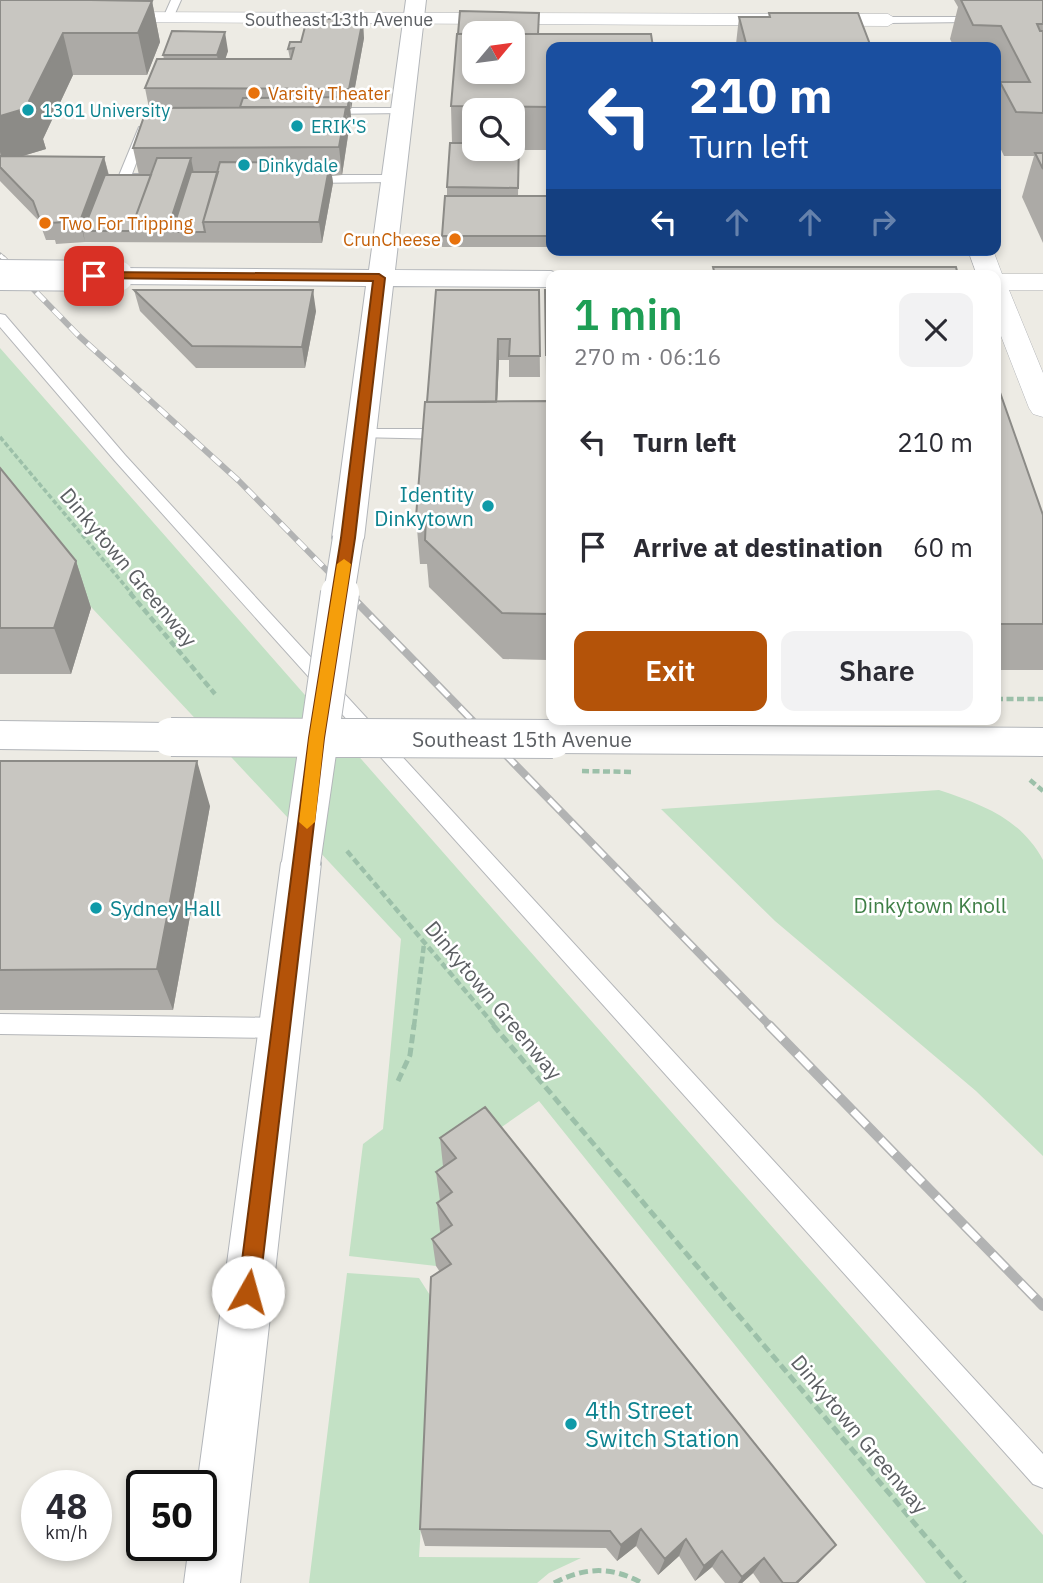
<!DOCTYPE html>
<meta charset="utf-8">
<style>
:root{--surface:#fff;--page:#f2f2f3;--text:#2b2b33;--muted:#7c7c81;--accent:#b45309}
body{margin:0;font-family:"IBM Plex Sans",sans-serif;background:var(--page);color:var(--text);height:100vh;display:flex;flex-direction:column;font-size:26px;white-space:nowrap}
*{box-sizing:border-box;margin:0}
p{font-size:23px;color:var(--muted)}
.icon{flex:none;width:38px;height:38px;fill:none;stroke:currentColor;stroke-width:2;stroke-linecap:round;stroke-linejoin:round}
.map{position:relative;flex:1;overflow:hidden}
.sheet{position:absolute;left:546px;top:270px;width:455px;height:455px;display:flex;flex-direction:column;background:var(--surface);border-radius:14px;box-shadow:0 4px 10px #0003}
.sheet>*{flex:none}
.guide{position:absolute;left:546px;top:42px;width:455px;height:214px;border-radius:14px;box-shadow:0 4px 10px #0003;background:#1a4fa0;color:#fff;overflow:hidden}
.needle{width:46px;rotate:61deg}
.buttons{position:absolute;left:462px;top:21px;display:grid;gap:14px}
.buttons a{display:grid;place-items:center;width:63px;height:63px;border-radius:14px;background:var(--surface);box-shadow:0 4px 10px #0003;font-size:35px}
.speed{position:absolute;left:21px;top:1470px;display:flex;gap:14px;font-size:35px;font-weight:700;text-align:center}
.speed>*{display:grid;place-content:center;width:91px;height:91px;border-radius:50%;background:var(--surface);box-shadow:0 4px 10px #0003;line-height:1}
.speed small{font-size:18px;font-weight:400}
.speed .limit{border:4px solid #111;border-radius:10px;background:#fff;color:#111}
.pin{position:absolute;display:grid;place-items:center;width:60px;height:60px;color:#fff;margin:-30px;border-radius:14px;box-shadow:0 4px 10px #0006}
.me{position:absolute;width:77px;margin:-38px;rotate:7deg;stroke-linejoin:round;filter:drop-shadow(0 0 5px #0008)}
.turn{display:flex;align-items:center;gap:24px;height:147px;padding:0 28px;font-size:32px}
.turn .icon{width:91px;height:91px;stroke-width:2.5}
.turn b{display:block;font-size:49px;line-height:60px}
.lanes{display:flex;align-items:center;height:66px;padding:0 28px;background:#0003;justify-content:center;gap:35px;direction:ltr}
.lanes .off{opacity:.35}
.round{display:grid;place-items:center;flex:none;width:74px;height:74px;border-radius:14px;background:var(--page)}
.summary{display:flex;align-items:center;justify-content:space-between;height:119px;padding:0 28px}
h1{font-size:42px;font-weight:600;line-height:52px;color:#1e9e55}
.action{display:flex;gap:14px;margin-top:auto;padding:14px 28px}
.action a{flex:1;height:80px;border-radius:14px;background:var(--accent);color:#fff;font-size:28px;font-weight:600;line-height:80px;text-align:center}
.action a+a{background:var(--page);color:var(--text)}
ul{padding:0;list-style:none}
li{display:flex;align-items:center;gap:21px;height:105px;padding:0 28px}
li div{flex:1}
li b{display:block;font-size:26px}
li em{font-style:normal}
.map>svg:first-child{display:block}
</style>
<div class="map">
<svg width="1043" height="1583" viewBox="0 0 1043 1583">
<rect width="100%" height="100%" fill="#edebe4"/>
<path fill="#c3e1c5" d="M0,348L1043,1535V1583H926L539,1101L444,1167L454,1220V1252L436,1266L349,1256L363,1144L383,1129L401,939L92,608L0,494Z
M939,790C983,805 1020,818 1043,860V1156L976,1091L775,921L661,809Z
M347,1273L419,1278L435,1303L419,1557L581,1558L549,1573L537,1583H309Z"/>
<g fill="none" stroke-linecap="round" stroke-linejoin="round">
<defs>
<path id="lane" d="M171,0H181L173,18L168,21L163,18Z
M964,17L968,18V22L888,23L883,20L888,17Z
M401,108L405,109V113L325,114L319,111L325,108Z
M139,127L149,129L132,174H146L152,178L146,182L120,181L118,178Z
M392,175L396,176V182L305,183L299,179L305,175Z
M0,314L5,315L125,455L1043,1454V1488L1033,1484L115,461L0,327Z
M361,429H447L455,434L447,439L356,437L353,434Z
M0,1014L281,1018L289,1021L292,1028L289,1035L281,1038L0,1034Z"/>
<path id="street" d="M106,12L888,14L898,20L888,26L99,22L96,18L99,14Z
M968,250H993L1002,274H1043V290H1009L1043,373V417L1033,414L1029,408L996,323V275H977Z"/>
<path id="secondary" d="M406,0H426L395,270L551,271L561,275H551V287L393,286L364,538L360,546L348,549L336,546L332,538L366,286L118,284L109,282L105,276L109,270L118,268L369,270Z
M0,721L171,723L184,727L190,737L184,747L171,751L0,749Z
M553,725L1043,728V756L553,753L540,749L534,739L540,729Z
M301,847L315,852L321,863L240,1583H184L189,1545H201V1486H197L281,863L287,852Z"/>
</defs>
<use href="#lane" stroke="#b4b6b9" stroke-width="2"/>
<use href="#street" stroke="#b4b6b9" stroke-width="1"/>
<use href="#secondary" stroke="#b3b6ba" stroke-width="2"/>
<path stroke="#9cc0a9" stroke-width="3.5" stroke-dasharray="5 2.5" stroke-linecap="butt" d="M0,437L132,594"/>
<path stroke="#9cc0a9" stroke-width="4.5" stroke-dasharray="7 3.5" stroke-linecap="butt" d="M130,593L215,694
M996,699H1043
M1030,780L1043,791
M347,851L495,1026
M414,1026L424,944"/>
<path stroke="#9cc0a9" stroke-width="5" stroke-dasharray="9 4.5" stroke-linecap="butt" d="M493,1025L965,1583
M398,1081L410,1055L414,1025
M554,1583C585,1567 611,1566 642,1583"/>
<use href="#lane" fill="#fff" fill-rule="evenodd"/>
<use href="#street" fill="#fff" fill-rule="evenodd"/>
<use href="#secondary" fill="#fff" fill-rule="evenodd"/>
<defs>
<path id="rail-far3" d="M0,255L5,260"/>
<path id="rail-far2" d="M3,258L79,336L239,481L350,594"/>
<path id="rail-far1" d="M348,593L770,1026"/>
<path id="rail" d="M769,1025L1043,1306"/>
</defs>
<use href="#rail-far3" stroke="#b2b3b3" stroke-width="5"/>
<use href="#rail-far2" stroke="#b2b3b3" stroke-width="6"/>
<use href="#rail-far1" stroke="#b2b3b3" stroke-width="8"/>
<use href="#rail" stroke="#b2b3b3" stroke-width="10"/>
<use href="#rail-far3" stroke="#fff" stroke-width="3.5" stroke-dasharray="10" stroke-linecap="butt"/>
<use href="#rail-far2" stroke="#fff" stroke-width="4.5" stroke-dasharray="12" stroke-linecap="butt"/>
<use href="#rail-far1" stroke="#fff" stroke-width="5" stroke-dasharray="16" stroke-linecap="butt"/>
<use href="#rail" stroke="#fff" stroke-width="7" stroke-dasharray="20" stroke-linecap="butt"/>
<defs>
<path id="secondary-bridge-far1" d="M0,275L118,276
M339,594L348,538"/>
<path id="secondary-bridge" d="M171,737L553,739
M301,863L340,593"/>
</defs>
<use href="#secondary-bridge-far1" stroke="#b3b6ba" stroke-width="32" stroke-linecap="butt"/>
<use href="#secondary-bridge" stroke="#b3b6ba" stroke-width="40" stroke-linecap="butt"/>
<path stroke="#9cc0a9" stroke-width="4.5" stroke-dasharray="7 3.5" stroke-linecap="butt" d="M582,771L633,772"/>
<use href="#secondary-bridge-far1" stroke="#fff" stroke-width="30"/>
<use href="#secondary-bridge" stroke="#fff" stroke-width="38"/>
</g>
<path fill="#acaaa6" fill-rule="evenodd" d="M0,0L152,1L160,42L147,75H73L43,139L46,149L22,156L104,157L109,175H139L133,148L149,108L145,88L164,59L163,55L228,51L225,59H290L288,49L364,38L351,109H350L351,117L342,175L332,176L333,183L322,243L85,242L56,244L55,240H46L39,221L0,181Z
M954,0H1043V243L1022,197L1034,156H1004L996,139V99L999,86L996,79V47H954L950,39L958,7Z
M769,13L871,47H737L736,44L739,17H769Z
M539,34L551,47V150H519L518,196H551V247H442V236L447,196V187L452,143L451,106ZM474,110H513V149H474Z
M134,290L316,311L305,368H196L140,311Z
M539,290L540,377H509V360H499L497,402L551,401V666H547V660L503,659L429,587L427,564H420L416,517L427,402Z
M545,290H551V376H546Z
M996,381L1043,515V670H996Z
M0,468L76,561L91,608L71,674H0Z
M0,761L210,806L173,1010H0Z
M440,1138L821,1561L798,1583H760L753,1573L742,1583H725L712,1567L695,1581L679,1556L658,1575L636,1546L617,1561L606,1548L425,1546L420,1529L440,1272L436,1266L432,1239L441,1233L440,1231L437,1203L440,1201L436,1172L443,1166Z"/>
<path fill="#8c8b87" d="M152,1L160,42L147,75L138,33Z
M363,19L364,38L351,109L349,89Z
M225,32L228,51L220,75L217,55Z
M63,33L73,75L43,139L46,149L3,162L0,152V116L29,101Z
M349,97L351,117L349,135L347,115Z
M346,107L348,135L342,175L339,147Z
M104,157L109,177L83,231L85,242L80,221Z
M191,158L195,179L172,232L170,222Z
M330,163L333,183L322,243L319,222Z
M313,290L316,311L305,368L302,347Z
M498,339L499,360L496,428V407Z
M76,561L91,608L71,674L54,628Z
M197,761L210,806L173,1010L157,969Z
M641,1529L636,1546L617,1561L621,1545Z
M686,1539L679,1556L658,1575L665,1559Z
M836,1545L821,1561L798,1583H796Z
M722,1551L712,1567L695,1581L704,1566Z
M764,1558L753,1573L742,1583H738L742,1577Z"/>
<path fill="#c8c6c1" stroke="#8c8b87" stroke-width="2" d="M0,0H90L152,1L138,33H63L29,101L34,106L0,116Z
M961,0H1043V24H1037L1040,31H1043V113L1016,112L1000,82H1030L1001,26L973,25Z
M460,11L539,13L538,34H513V33L458,34Z
M769,13H858L871,47H747L739,17H770Z
M307,19H363L349,89L145,88L157,59H291L294,48L288,49L290,42H301Z
M172,31L225,32L217,55H163Z
M457,34H474V72H513V34H651L653,47H551V107L451,106Z
M349,97L347,115L346,107H240L243,98Z
M346,107L339,147L133,148L147,108Z
M450,143H474V149H513V143H519L518,188L447,187Z
M1035,153H1043V169Z
M0,156L104,157L80,221L50,223L49,219L40,220L33,201L0,167Z
M157,158H191L170,222L134,221Z
M220,162L330,163L319,222H203Z
M191,172H218L203,222L205,232H172Z
M105,175H151L134,221L137,231H83Z
M445,196H551V236H442Z
M713,267H956L958,275H715Z
M134,290H313L302,347L192,346Z
M436,290H539L540,356H509L510,339H498L496,402H427Z
M545,290H551V355H546Z
M996,381L1043,515V624H996Z
M551,401V619H548V614L502,613L425,540L426,517H416L425,402Z
M0,468L76,561L54,628H0Z
M0,761H197L157,969L0,970Z
M485,1107L836,1545L796,1583H783L764,1558L742,1577L722,1551L704,1566L686,1539L665,1559L641,1529L621,1545L610,1531L420,1529L431,1277L451,1264L432,1239L452,1225L437,1203L452,1192L436,1172L456,1158L440,1138Z"/>
<path fill="#b45309" stroke="#753606" stroke-width="2" d="M94,272L379,274L385,278L355,538L324,738L259,1292L256,1299L248,1302L241,1299L238,1292L309,738L341,538L373,281L90,278L88,276Z"/>
<path fill="#f59e0b" d="M344,559L351,564L324,738L315,822L307,829L299,822L309,738L337,564Z"/>
<g fill="#e8710a" stroke="#fff" stroke-width="2.5">
<circle cx="254" cy="93" r="7"/>
<circle cx="45" cy="223" r="7"/>
<circle cx="455" cy="239" r="7"/>
</g>
<g fill="#0f9aa8" stroke="#fff" stroke-width="2.5">
<circle cx="28" cy="110" r="7"/>
<circle cx="297" cy="126" r="7"/>
<circle cx="244" cy="165" r="7"/>
<circle cx="488" cy="506" r="7"/>
<circle cx="96" cy="908" r="7"/>
<circle cx="571" cy="1424" r="7"/>
</g>
<g text-anchor="middle" dominant-baseline="central" stroke-width="5" stroke-linejoin="round" paint-order="stroke">
<g font-size="18" fill="#5c5f63" stroke="#fff">
<text x="339" y="19">Southeast 13th Avenue</text>
</g>
<g font-size="18" fill="#c56008" stroke="#fff" text-anchor="start">
<text x="268" y="93">Varsity Theater</text>
<text x="59" y="223">Two For Tripping</text>
<text x="441" y="239" text-anchor="end">CrunCheese</text>
</g>
<g font-size="18" fill="#0d838f" stroke="#fff" text-anchor="start">
<text x="42" y="110">1301 University</text>
<text x="311" y="126">ERIK'S</text>
<text x="258" y="165">Dinkydale</text>
</g>
<g font-size="21" fill="#0d838f" stroke="#fff" text-anchor="end">
<text x="474" y="494">Identity<tspan x="474" dy="24">Dinkytown</tspan></text>
<text x="110" y="908" text-anchor="start">Sydney Hall</text>
</g>
<g font-size="21" fill="#5c5f63" stroke="#fff">
<text transform="translate(129 567) rotate(50)">Dinkytown Greenway</text>
<text x="522" y="739">Southeast 15th Avenue</text>
<text transform="translate(494 1000) rotate(50)">Dinkytown Greenway</text>
<text transform="translate(860 1434) rotate(50)">Dinkytown Greenway</text>
</g>
<g font-size="21" fill="#3f7f46" stroke="#fff">
<text x="930" y="905">Dinkytown Knoll</text>
</g>
<g font-size="24" fill="#0d838f" stroke="#fff" text-anchor="start">
<text x="585" y="1410">4th Street<tspan x="585" dy="28">Switch Station</tspan></text>
</g>
</g>
</svg>
<div class="buttons">
<a><svg class="needle" viewBox="-14 -14 28 28"><path d="M0-13l5 13h-10z" fill="#e53935"/><path d="M0 13l5-13h-10z" fill="#7c7c81"/></svg></a>
<a><svg class="icon" aria-label="search" viewBox="0 0 24 24"><circle cx="10" cy="10" r="6"/><path d="M15 15l6 6"/></svg></a>
</div>
<div class="speed"><div>48<small>km/h</small></div><div class="limit">50</div></div>
<div class="pin" style="left:94px;top:276px;background:#d93025"><svg class="icon" aria-label="arrive" viewBox="0 0 24 24"><path d="M6 21V4h12l-3 4 3 4H6"/></svg></div>
<svg class="me" style="left:248px;top:1292px" viewBox="-20 -20 40 40"><circle r="19" fill="#fff"/><path d="M0-13L10 11 0 6-10 11z" fill="#b45309"/></svg>
<div class="guide">
<div class="turn"><svg class="icon" aria-label="left" viewBox="0 0 24 24"><path d="M17 20v-9H6M10 6l-5 5 5 5"/></svg><div><b>210 m</b>Turn left</div></div>
<div class="lanes"><svg class="icon" aria-label="left" viewBox="0 0 24 24"><path d="M17 20v-9H6M10 6l-5 5 5 5"/></svg><svg class="icon off" aria-label="ahead" viewBox="0 0 24 24"><path d="M12 20V5M6 11l6-6 6 6"/></svg><svg class="icon off" aria-label="ahead" viewBox="0 0 24 24"><path d="M12 20V5M6 11l6-6 6 6"/></svg><svg class="icon off" aria-label="right" viewBox="0 0 24 24"><path d="M7 20v-9h11M14 6l5 5-5 5"/></svg></div>
</div>
<section class="sheet">
<div class="summary"><div><h1>1 min</h1><p>270 m · 06:16</p></div><a class="round"><svg class="icon" aria-label="close" viewBox="0 0 24 24"><path d="M6 6l12 12M18 6L6 18"/></svg></a></div>
<ul>
<li><svg class="icon" aria-label="left" viewBox="0 0 24 24"><path d="M17 20v-9H6M10 6l-5 5 5 5"/></svg><div><b>Turn left</b></div><em>210 m</em></li>
<li><svg class="icon" aria-label="arrive" viewBox="0 0 24 24"><path d="M6 21V4h12l-3 4 3 4H6"/></svg><div><b>Arrive at destination</b></div><em>60 m</em></li>
</ul>
<div class="action"><a>Exit</a><a>Share</a></div>
</section>
</div>
